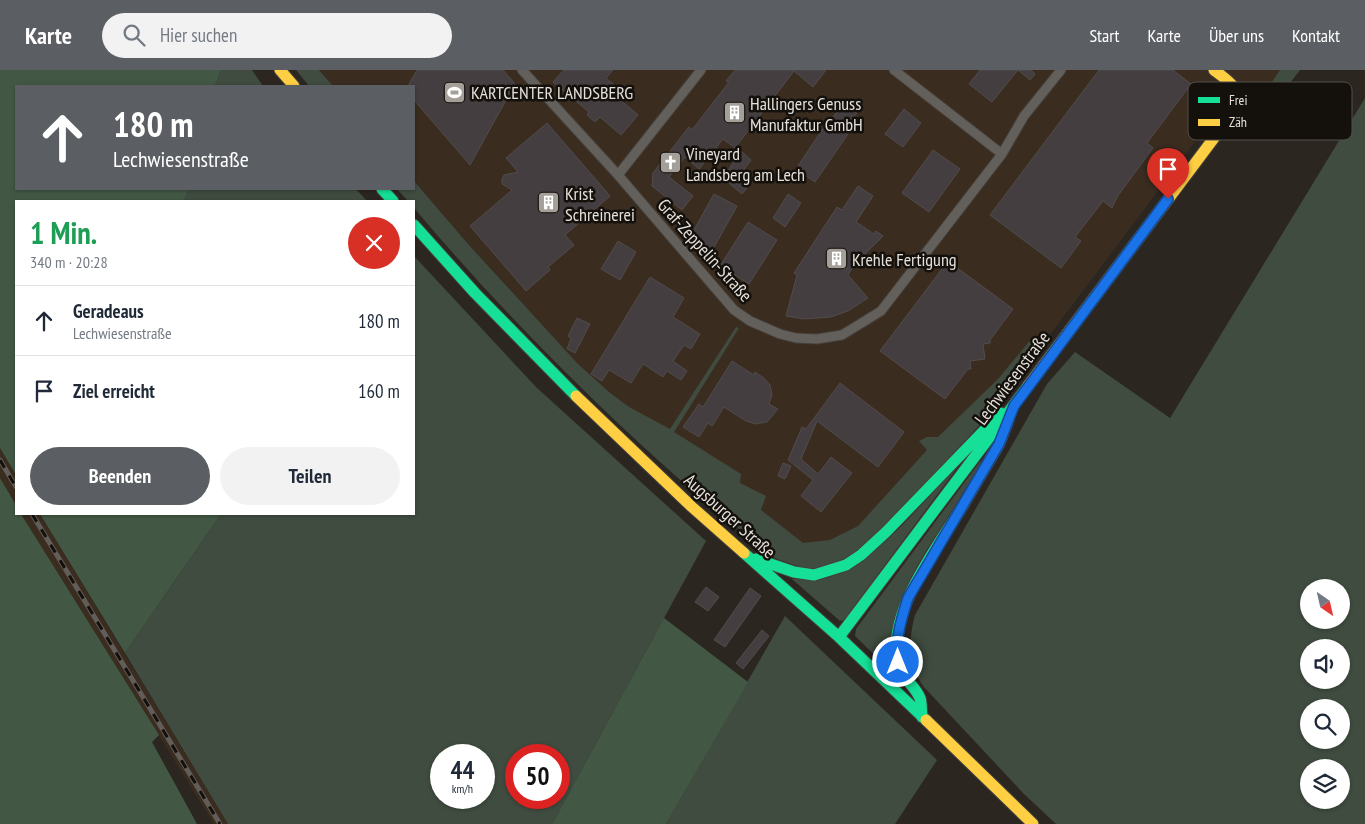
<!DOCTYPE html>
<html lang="de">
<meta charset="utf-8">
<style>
:root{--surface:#fff;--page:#f2f2f3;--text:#1f2937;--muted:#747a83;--line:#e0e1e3;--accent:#5b5e63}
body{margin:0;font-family:"PT Sans Narrow",sans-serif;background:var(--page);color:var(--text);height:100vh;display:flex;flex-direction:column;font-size:19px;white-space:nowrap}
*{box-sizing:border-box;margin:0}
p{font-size:16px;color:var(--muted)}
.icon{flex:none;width:28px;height:28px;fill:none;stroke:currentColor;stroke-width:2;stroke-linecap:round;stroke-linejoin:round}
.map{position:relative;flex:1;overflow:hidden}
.side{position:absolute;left:15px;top:130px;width:400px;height:315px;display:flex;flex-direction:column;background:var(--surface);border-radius:0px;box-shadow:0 1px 4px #0004}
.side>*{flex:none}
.top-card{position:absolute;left:15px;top:15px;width:400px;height:105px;border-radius:0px;box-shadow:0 1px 4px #0004;background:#5b5e63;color:#fff;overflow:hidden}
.needle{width:32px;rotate:146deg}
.tools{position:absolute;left:1300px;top:509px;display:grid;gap:10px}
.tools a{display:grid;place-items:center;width:50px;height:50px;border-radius:50%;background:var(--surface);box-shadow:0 1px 4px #0004;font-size:25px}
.speed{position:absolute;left:430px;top:674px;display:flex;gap:10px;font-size:25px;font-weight:700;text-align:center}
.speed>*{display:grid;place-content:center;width:65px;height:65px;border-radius:50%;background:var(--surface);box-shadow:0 1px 4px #0004;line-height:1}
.speed small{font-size:12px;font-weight:400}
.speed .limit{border:8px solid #d22;background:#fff;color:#111}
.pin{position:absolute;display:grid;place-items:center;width:42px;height:42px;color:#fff;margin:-51px -21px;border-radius:50% 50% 50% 0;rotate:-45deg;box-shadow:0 0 5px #0007}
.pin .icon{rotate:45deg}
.me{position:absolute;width:55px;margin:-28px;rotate:0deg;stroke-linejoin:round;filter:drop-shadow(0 0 4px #0008)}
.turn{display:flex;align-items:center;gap:18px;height:105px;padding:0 15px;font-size:22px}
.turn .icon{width:65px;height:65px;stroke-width:2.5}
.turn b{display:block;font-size:35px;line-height:42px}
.round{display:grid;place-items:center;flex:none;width:52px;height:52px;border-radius:26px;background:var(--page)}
.overview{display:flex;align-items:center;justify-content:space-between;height:85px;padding:0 15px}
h1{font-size:30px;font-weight:600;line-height:38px;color:#1e9e55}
.cta{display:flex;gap:10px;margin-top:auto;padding:10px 15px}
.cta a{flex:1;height:58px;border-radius:30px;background:var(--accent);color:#fff;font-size:20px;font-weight:600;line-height:58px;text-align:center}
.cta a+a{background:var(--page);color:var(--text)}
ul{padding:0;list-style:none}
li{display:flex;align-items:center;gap:15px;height:70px;padding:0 15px;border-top:1px solid var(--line)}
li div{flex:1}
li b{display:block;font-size:19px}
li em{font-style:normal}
header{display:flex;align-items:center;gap:30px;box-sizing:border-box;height:70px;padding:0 25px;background:var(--accent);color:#fff}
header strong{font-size:24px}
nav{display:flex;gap:28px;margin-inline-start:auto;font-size:18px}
.search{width:350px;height:45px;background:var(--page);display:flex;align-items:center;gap:12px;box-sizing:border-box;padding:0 18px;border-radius:28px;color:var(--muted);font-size:19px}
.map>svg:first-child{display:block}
</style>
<header>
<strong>Karte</strong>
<div class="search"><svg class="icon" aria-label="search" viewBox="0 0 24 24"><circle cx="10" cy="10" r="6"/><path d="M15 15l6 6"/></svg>Hier suchen</div>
<nav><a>Start</a><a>Karte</a><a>Über uns</a><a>Kontakt</a></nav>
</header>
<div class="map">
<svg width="1365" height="754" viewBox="0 0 1365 754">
<rect width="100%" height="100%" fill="#2c2621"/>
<path fill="#3a2c1f" d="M319,0H1280L1263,25L1218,41L1043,274L891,421L858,456L836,469L804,478L664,373L578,294L469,175L414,111V16H333Z
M0,378L16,405V435L0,408Z
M21,444H40L228,754H214Z"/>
<path fill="#404c40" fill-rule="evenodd" d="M221,0H252L263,16H215Z
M296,0H319L333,16H309Z
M1280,0H1300L1283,22L1267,31L1263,25Z
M1365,28V754H1056L1024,724L923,616C908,593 908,571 915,545L1047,314L1075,282L1170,348ZM1309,518H1341V550H1309ZM1309,578H1341V610H1309ZM1309,638H1341V670H1309ZM1309,698H1341V730H1309Z
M414,111L469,175L578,294L609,322L629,337L670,359L736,257L739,258L674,362L741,404L740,413L766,426L761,440L803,473L830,470L858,456L927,380L919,371L927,367H938L998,309L1033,267L1046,276C1003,331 955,383 906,433C886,454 864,481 838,493C817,504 795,496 775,488C736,456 696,425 659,391C572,312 490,228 414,138V131H408L397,119H414Z
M189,119H356L367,131H184Z
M414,186L537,318L706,471L552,754H228L125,583L221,444H414ZM441,685H484V728H441ZM516,685H559V728H516Z
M966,386L844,550L840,551L792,509C803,507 814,511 826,508C877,494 929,424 966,386Z
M981,390C980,401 967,416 961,426C930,478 880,536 894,600L892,602L855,566L856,559Z
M785,546L937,690L895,754H666Z"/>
<path fill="#425844" d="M0,0H221L215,16H16V119H189L184,131H16V405L0,378Z
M0,408L16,435V444H21L159,665L152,672L197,754H0Z
M40,444H221L125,583Z
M664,548L748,612L666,754H552Z"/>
<path fill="#453e41" stroke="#514c4c" d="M417,0H503L515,14L470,95L414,30V16H408Z
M564,0H613L606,8L621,21L617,27L638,45L621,65L600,47L595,52L587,45L589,42L553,12Z
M735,0H826L813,17L794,1L735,78L723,69L699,99L685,87L669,107L693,126L682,140L652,116L653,103L689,57L692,60L729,12L726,11Z
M980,0H1031L1035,4L1030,10L1018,0L992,32L969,14Z
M1099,0H1173L1191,14L1147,73L1153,78L1117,127L1112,138L1103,131L1075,167L1081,171L1061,198L990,145Z
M842,33L857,43L846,58L850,61L815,112L796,99L830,48L832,49Z
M904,39L921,53L903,77L885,64Z
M547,53L610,126L565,165L574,175L548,197L550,200L526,221L470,156L512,120L502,114V109L504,105L518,102L506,88Z
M933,80L960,99L929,142L902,123Z
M741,81L751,90L739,106L750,114L742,124L723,108Z
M858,116L873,126L856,152L874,164L876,161L883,166L865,184L862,182L848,205L868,228L848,241L831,247L804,249L786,246L797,205L794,203L837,137L842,140Z
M714,124L737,136L713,179L690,167Z
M788,124L801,133L785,157L773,148Z
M748,152L777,170L749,214L720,196Z
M618,171L636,182L620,210L601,199Z
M948,191L1013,239L990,270V273L983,274L985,289L970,291L971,299H968L945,329L880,281Z
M650,207L684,228L673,247L700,264L691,279L684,275L673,291L687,301L681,310L667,301L663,307L643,294L631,313L609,300L602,311L591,304Z
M577,248L590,254L575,283L567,279L571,268L568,266Z
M732,291L754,305L755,302L764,308L770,315L772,325L769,334L778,339L767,352L756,354L746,351L724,337L712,356L708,353L699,367L683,357L699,334L703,337Z
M840,313L904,362L878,397L817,351L801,389L818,404L831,387L852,403L821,442L801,426L813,410L788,390L802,357L806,359Z
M783,393L791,396L785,409L778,406Z
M706,517L719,527L708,541L695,532Z
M750,518L761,526L725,577L714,570Z
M762,560L769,566L743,599L736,593Z"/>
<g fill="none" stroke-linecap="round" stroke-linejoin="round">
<defs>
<path id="street" d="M522,0L618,105L734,240L750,251L780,264L796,268L817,269L842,265L881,241L1002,84L1024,46L1061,0
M894,0L1002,84
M618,105L701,0"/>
<path id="fast" d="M382,119L393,131
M414,155L475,223L576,326
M744,483L839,567L926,650
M756,489L794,502L814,505L846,495L861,485L886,462L1001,343
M839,567L1028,316
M922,647C921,641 922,634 920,628C913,612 900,609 897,589C889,538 938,477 963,435"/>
<path id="slow" d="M280,0L294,16
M1028,316L1238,36C1242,19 1226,9 1214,0
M576,326L692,437L744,483
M963,435L999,374L1008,351
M926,650L1033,754"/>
</defs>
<use href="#street" stroke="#46413c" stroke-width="11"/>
<use href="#fast" stroke="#46413c" stroke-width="13"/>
<use href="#slow" stroke="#46413c" stroke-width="13"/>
<use href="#street" stroke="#635f5b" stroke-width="9"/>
<use href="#fast" stroke="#16e098" stroke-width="11"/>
<use href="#slow" stroke="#ffcf43" stroke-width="11"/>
<defs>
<path id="rail" d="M0,390L16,417
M32,444L220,754"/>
</defs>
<use href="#rail" stroke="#625d59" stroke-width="5"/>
<use href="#rail" stroke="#14100c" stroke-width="3" stroke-dasharray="9" stroke-linecap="butt"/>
</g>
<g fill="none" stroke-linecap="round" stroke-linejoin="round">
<defs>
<path id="route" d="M898,592C895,569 901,550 908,528L999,374L1014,336L1168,129"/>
</defs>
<use href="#route" stroke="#114b97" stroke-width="12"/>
<use href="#route" stroke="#1a73e8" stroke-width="9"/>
</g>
<defs>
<symbol id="stadium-square" viewBox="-11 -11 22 22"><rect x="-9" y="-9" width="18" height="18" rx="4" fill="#a59f99" stroke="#14100c"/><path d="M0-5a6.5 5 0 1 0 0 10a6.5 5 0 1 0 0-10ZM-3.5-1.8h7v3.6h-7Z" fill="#fff"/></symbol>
<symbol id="building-square" viewBox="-11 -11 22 22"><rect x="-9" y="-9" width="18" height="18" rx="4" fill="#a59f99" stroke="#14100c"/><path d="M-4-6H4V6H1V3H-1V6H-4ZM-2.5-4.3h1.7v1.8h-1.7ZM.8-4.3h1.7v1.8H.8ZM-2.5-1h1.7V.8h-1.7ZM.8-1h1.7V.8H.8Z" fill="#fff"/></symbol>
<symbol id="church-square" viewBox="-11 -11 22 22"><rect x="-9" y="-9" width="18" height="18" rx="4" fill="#a59f99" stroke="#14100c"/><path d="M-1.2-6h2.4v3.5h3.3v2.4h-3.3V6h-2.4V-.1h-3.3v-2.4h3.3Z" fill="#fff"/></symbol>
</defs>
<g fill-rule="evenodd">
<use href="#stadium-square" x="442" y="10" width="25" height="25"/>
<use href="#building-square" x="722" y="30" width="25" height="25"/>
<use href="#church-square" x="658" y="80" width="25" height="25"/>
<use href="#building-square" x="536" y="120" width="25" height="25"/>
<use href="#building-square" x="824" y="176" width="25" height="25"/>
</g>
<g text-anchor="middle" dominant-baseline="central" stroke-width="5" stroke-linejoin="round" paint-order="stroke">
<g font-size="18" fill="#e6e0da" stroke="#14100c" text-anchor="start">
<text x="471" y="22">KARTCENTER LANDSBERG</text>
<text x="750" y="33">Hallingers Genuss<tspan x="750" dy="21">Manufaktur GmbH</tspan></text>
<text x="686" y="83">Vineyard<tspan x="686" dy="21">Landsberg am Lech</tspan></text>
<text x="565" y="123">Krist<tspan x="565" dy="21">Schreinerei</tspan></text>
<text x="852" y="189">Krehle Fertigung</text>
</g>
<g font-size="18" fill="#e6e0da" stroke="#14100c">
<text transform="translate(705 180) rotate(48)">Graf-Zeppelin-Straße</text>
<text transform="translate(1012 308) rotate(-53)">Lechwiesenstraße</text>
<text transform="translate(730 446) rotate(42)">Augsburger Straße</text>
</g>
</g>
<rect x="1188" y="12" width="164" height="58" rx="8" fill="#14100c" stroke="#534e4a" stroke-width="1"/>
<rect x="1198" y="27" width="22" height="6" fill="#16e098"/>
<rect x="1198" y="49" width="22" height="7" fill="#ffcf43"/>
<g font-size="14" fill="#e6e0da">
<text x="1229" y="35">Frei</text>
<text x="1229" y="57">Zäh</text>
</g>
</svg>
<div class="tools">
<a><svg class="needle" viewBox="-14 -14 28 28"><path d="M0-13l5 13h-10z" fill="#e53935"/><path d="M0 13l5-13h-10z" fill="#747a83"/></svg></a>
<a><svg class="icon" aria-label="sound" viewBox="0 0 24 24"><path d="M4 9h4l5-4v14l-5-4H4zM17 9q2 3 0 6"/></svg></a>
<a><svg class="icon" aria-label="search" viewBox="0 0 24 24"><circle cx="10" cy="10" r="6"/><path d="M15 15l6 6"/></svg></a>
<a><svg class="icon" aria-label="layers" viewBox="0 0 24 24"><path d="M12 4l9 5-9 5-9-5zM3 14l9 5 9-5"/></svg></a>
</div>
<div class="speed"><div>44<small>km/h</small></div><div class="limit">50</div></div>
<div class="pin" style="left:1168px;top:129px;background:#d93025"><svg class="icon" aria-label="arrive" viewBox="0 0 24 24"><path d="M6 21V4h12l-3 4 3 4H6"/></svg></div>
<svg class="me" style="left:898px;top:592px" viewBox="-20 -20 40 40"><circle r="17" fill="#1a73e8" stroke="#fff" stroke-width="3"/><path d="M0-11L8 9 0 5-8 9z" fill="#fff"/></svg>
<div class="top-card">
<div class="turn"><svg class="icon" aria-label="ahead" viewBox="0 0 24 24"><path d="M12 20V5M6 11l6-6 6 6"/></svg><div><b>180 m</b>Lechwiesenstraße</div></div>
</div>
<section class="side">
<div class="overview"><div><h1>1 Min.</h1><p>340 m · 20:28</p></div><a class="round" style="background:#d93025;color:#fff"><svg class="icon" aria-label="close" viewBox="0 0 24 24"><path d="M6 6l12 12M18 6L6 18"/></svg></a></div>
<ul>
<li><svg class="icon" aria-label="ahead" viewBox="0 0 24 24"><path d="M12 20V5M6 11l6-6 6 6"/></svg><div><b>Geradeaus</b><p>Lechwiesenstraße</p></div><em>180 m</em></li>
<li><svg class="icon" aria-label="arrive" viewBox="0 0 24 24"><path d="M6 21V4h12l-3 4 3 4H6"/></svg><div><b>Ziel erreicht</b></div><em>160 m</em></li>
</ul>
<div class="cta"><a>Beenden</a><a>Teilen</a></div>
</section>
</div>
